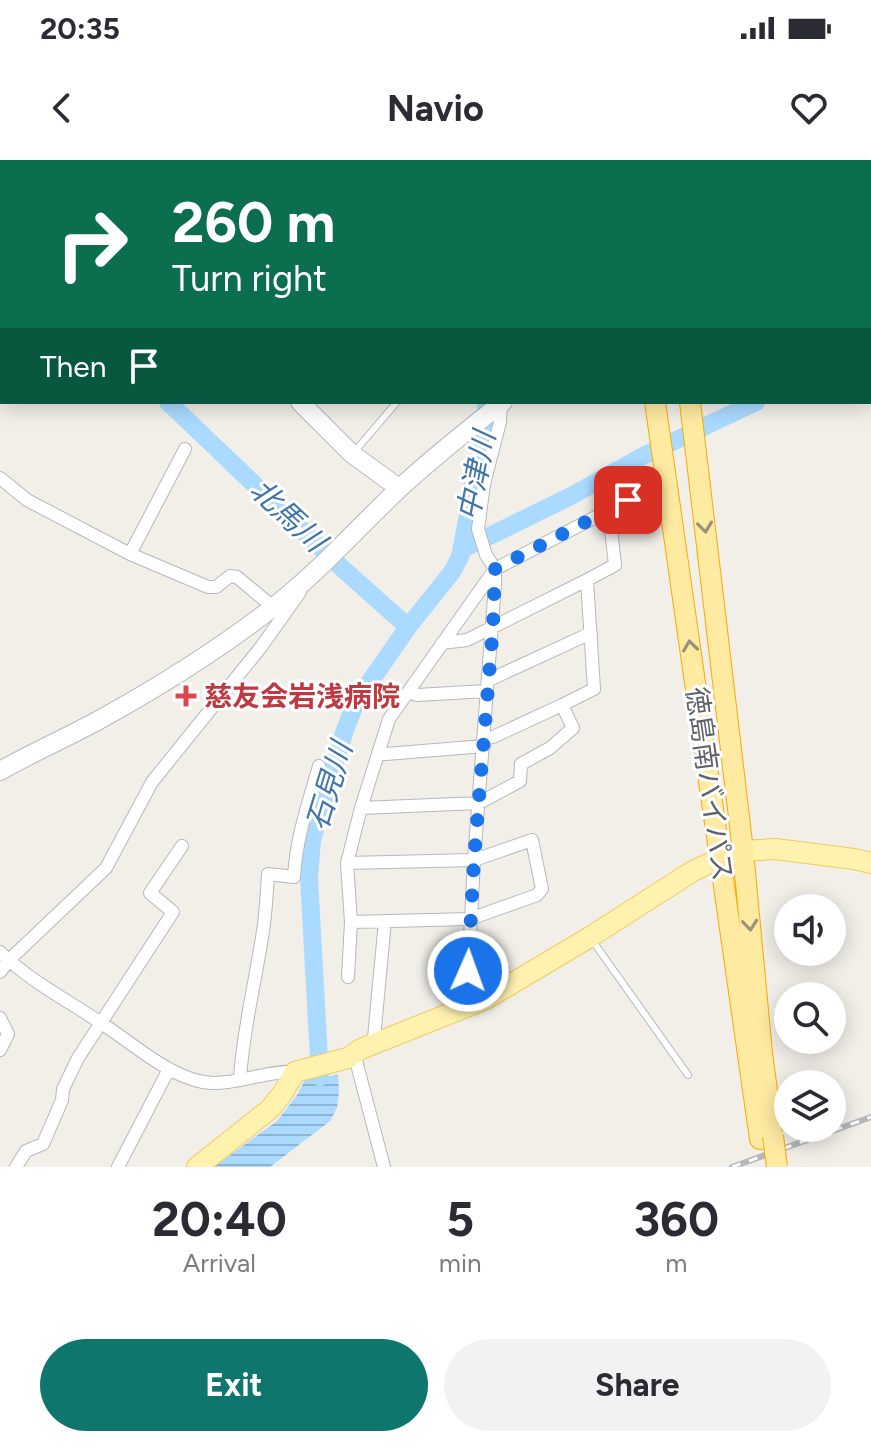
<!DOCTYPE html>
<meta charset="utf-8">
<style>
:root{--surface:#fff;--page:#f2f2f3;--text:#2b2b33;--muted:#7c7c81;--accent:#0f766e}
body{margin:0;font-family:Figtree,"Noto Sans JP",sans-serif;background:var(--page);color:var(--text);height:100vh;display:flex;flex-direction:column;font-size:30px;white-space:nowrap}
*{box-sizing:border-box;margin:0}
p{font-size:26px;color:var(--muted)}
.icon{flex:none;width:44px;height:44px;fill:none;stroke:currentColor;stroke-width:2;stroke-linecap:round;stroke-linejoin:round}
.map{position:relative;height:1007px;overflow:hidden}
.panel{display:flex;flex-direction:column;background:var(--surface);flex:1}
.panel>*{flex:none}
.banner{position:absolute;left:0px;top:0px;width:872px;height:244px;box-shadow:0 4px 20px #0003;background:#0b6e4f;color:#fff;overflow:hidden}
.fabs{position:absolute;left:774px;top:734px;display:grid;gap:16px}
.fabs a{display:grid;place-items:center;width:72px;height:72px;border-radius:50%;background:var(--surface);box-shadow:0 4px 20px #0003;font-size:40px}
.pin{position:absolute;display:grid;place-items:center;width:68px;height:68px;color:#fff;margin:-34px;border-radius:16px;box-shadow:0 4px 12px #0006}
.me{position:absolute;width:88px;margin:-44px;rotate:2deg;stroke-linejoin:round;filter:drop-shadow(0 0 6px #0008)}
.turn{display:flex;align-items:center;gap:28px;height:168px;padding:0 40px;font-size:36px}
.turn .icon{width:104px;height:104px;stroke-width:2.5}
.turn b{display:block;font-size:56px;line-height:68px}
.then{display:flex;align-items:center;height:76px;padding:0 40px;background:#0003;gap:16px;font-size:30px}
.eta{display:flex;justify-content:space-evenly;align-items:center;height:136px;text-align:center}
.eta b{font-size:48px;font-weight:700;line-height:56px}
.primary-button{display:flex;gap:16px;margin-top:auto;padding:16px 40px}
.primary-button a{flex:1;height:92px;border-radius:48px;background:var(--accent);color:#fff;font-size:32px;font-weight:700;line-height:92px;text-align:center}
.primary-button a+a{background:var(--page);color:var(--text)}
.status{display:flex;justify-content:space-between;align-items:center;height:56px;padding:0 40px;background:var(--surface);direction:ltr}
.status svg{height:22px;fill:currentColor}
header{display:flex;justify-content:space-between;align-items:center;height:104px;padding:0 40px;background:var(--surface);font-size:36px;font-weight:700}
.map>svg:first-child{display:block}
</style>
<div class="status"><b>20:35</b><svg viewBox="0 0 49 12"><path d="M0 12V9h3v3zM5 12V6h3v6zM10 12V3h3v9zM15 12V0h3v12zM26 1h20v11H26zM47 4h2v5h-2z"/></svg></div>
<header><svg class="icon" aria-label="back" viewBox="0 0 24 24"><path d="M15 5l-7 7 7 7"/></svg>Navio<svg class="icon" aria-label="heart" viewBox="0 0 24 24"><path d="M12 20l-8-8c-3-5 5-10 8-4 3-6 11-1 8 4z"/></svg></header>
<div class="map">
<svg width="871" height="1007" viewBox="0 0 871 1007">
<defs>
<pattern id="water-rules" width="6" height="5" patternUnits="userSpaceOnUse" patternTransform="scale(2)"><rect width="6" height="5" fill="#aadaff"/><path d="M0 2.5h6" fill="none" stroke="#8eb4d2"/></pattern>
</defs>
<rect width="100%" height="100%" fill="#f1efe8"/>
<path fill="url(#water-rules)" d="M338,915L339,932L337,948L330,961L270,1007H214L277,961L297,935L305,920Z"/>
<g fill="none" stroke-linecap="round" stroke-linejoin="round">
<path stroke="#aadaff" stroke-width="18" d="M463,0L464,2
M870,184L871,183
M168,242L343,409L408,467
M465,388L573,335L643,296L756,242
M320,917L309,718L312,680L345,570L356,542L408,467L452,412L460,397L468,355L470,332L487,267L486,242"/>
<defs>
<path id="service" d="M355,291L397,242
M592,780L688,915"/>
<path id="minor" d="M64,2L65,0
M0,81L2,79
M0,318L27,340L130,394L208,427H216L230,416L237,417L273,447
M130,394L185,289
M587,420L615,405L609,351
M442,483L467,480L587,420L594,529L562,545
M489,520L591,473
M408,532L417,535L487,531
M378,593L386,594L484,586
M361,648L479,643L520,621L521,604L550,588L573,568L562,545L493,577L484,579
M347,703L474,700L532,680L542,729L537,735L470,759L351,762L347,703L361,648L389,559L495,409L648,330
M0,792C30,821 67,840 101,863C131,882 168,916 203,922C233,927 265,910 295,912
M0,812L9,800L106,708L152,622L261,487L300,432
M348,817L351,762
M470,846L467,837L474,700L495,424V409L486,395L478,369L484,324L500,262L501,243
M0,858L8,874L0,890
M376,883L374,878L385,761
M354,893L384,1007
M240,919C243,867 257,816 264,764C266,748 267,731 268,714L294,717C296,679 308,644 319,606
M16,1007L26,991L43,984L62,940L63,929L78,898L173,752L150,733L182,686
M118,1007L169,909"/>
<path id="secondary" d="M184,0L185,2
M870,18L871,17
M300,242L352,294L399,328
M0,611C35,591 73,575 108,555C167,522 224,486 276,445C322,409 358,367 400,328C433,297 468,270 503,242"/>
<path id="primary" d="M197,1007L270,949L282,934L295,912L348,898L361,889L486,839L590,777L693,711L721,698L743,691L775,689L854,699L871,703"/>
<path id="trunk" d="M626,0V2
M659,0L660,2
M655,242L760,979
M690,242L743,691L762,893L772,968"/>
</defs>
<use href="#service" stroke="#b5b8bc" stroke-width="8"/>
<use href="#minor" stroke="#b5b8bc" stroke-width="14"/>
<use href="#secondary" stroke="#b6babf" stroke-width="20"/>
<use href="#primary" stroke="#f2c960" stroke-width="22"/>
<use href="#trunk" stroke="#f9ab00" stroke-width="22"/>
<use href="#service" stroke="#fff" stroke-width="6"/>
<use href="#minor" stroke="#fff" stroke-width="12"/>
<use href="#secondary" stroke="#fff" stroke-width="18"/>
<use href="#primary" stroke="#fff2af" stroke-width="20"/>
<use href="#trunk" stroke="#feeaa1" stroke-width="20"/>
<defs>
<path id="rail" d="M732,1007L871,957"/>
</defs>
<use href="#rail" stroke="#b6b7b8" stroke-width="6"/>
<use href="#rail" stroke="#fff" stroke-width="3" stroke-dasharray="9" stroke-linecap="butt"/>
<defs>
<path id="trunk-bridge" d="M773,976L777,1007"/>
</defs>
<use href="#trunk-bridge" stroke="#f9ab00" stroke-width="22" stroke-linecap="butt"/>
<use href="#trunk-bridge" stroke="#feeaa1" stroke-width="20"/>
</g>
<defs><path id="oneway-chevron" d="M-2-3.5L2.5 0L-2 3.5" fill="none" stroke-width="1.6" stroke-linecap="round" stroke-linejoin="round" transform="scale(2)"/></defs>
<g stroke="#97927c">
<use href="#oneway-chevron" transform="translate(705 367) rotate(83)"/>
<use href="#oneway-chevron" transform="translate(690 486) rotate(-98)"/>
<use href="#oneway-chevron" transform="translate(750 765) rotate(84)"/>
</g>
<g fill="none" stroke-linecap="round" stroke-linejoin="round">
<path stroke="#1a73e8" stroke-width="14" stroke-dasharray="0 25.2" d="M468,811L474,700L493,467L495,409L628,340"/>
</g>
<path fill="#e0444e" stroke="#fff" stroke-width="3" d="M182 524h8v8h8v8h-8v8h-8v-8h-8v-8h8z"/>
<g text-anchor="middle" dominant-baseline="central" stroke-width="6" stroke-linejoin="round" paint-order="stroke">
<g font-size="28" font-weight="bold" fill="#be3a42" stroke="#fff" text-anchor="start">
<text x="204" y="536">慈友会岩浅病院</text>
</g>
<g font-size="28" fill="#5f6368" stroke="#fff">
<text transform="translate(710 624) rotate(82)">徳島南バイパス</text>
</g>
<g font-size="30" font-style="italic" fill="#4174aa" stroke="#fff">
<text transform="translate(476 316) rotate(-79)">中津川</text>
<text transform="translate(288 355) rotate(43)">北馬川</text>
<text transform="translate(329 626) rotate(-73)">石見川</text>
</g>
</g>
</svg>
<div class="fabs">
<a><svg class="icon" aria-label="sound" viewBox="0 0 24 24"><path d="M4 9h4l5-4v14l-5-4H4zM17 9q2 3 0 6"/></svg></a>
<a><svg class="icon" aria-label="search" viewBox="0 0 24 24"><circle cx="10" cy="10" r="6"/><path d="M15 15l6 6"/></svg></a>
<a><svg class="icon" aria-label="layers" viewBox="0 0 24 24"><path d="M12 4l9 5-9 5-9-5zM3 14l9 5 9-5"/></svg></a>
</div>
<div class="pin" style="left:628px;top:340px;background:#d93025"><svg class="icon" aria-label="arrive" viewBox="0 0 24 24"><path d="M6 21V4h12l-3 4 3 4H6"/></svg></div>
<svg class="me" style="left:468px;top:811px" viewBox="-20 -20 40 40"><circle r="17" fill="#1a73e8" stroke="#fff" stroke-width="3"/><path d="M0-11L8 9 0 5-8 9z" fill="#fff"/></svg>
<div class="banner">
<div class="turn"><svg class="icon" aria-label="right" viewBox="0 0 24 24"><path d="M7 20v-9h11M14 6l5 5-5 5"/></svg><div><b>260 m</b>Turn right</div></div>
<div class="then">Then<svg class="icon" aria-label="arrive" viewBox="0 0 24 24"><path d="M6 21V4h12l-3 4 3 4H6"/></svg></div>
</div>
</div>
<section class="panel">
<div class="eta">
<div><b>20:40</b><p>Arrival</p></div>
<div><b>5</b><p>min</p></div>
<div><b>360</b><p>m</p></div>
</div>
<div class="primary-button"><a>Exit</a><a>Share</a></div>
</section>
